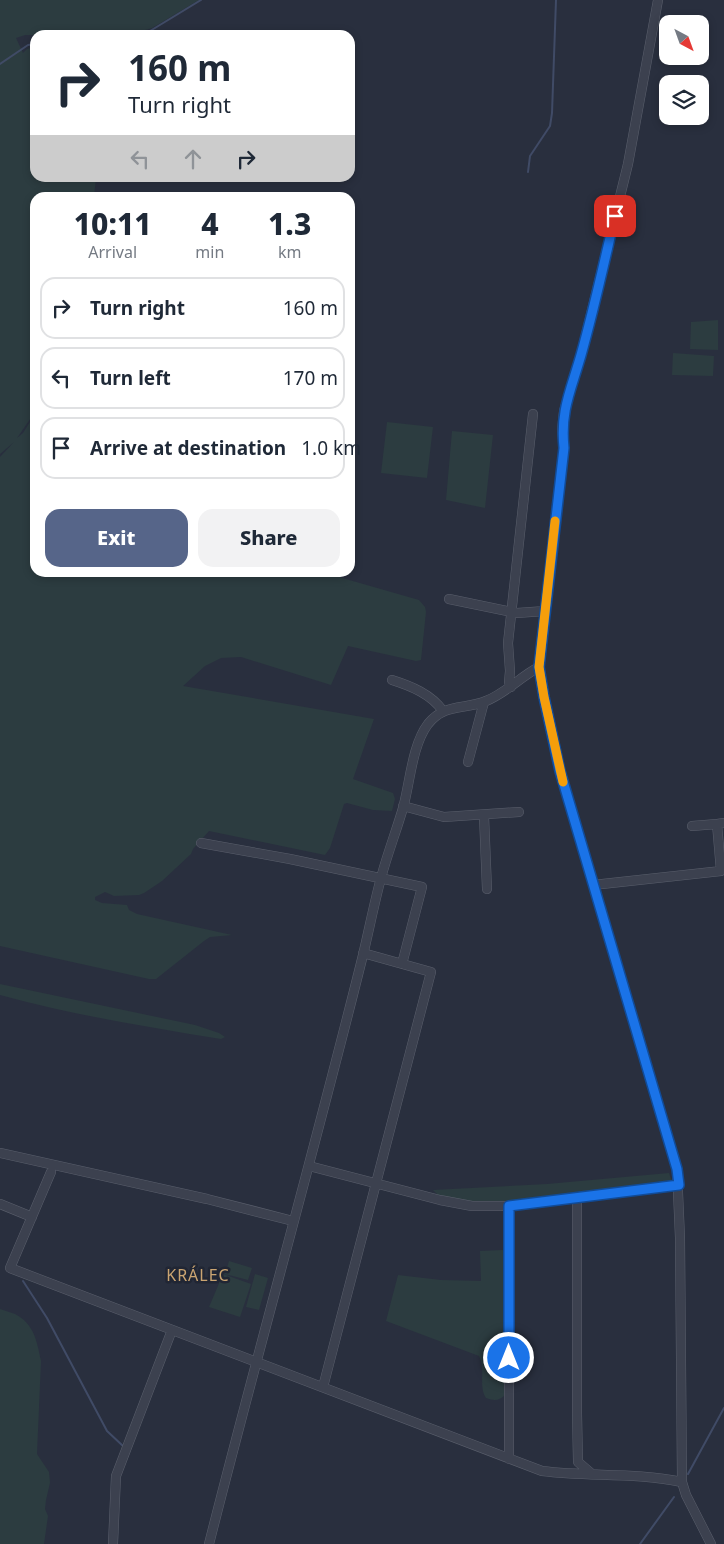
<!DOCTYPE html>
<meta charset="utf-8">
<style>
:root{--surface:#fff;--page:#f2f2f3;--text:#1f2937;--muted:#747a83;--line:#e0e1e3;--accent:#566589}
body{margin:0;font-family:"Noto Sans",sans-serif;background:var(--page);color:var(--text);height:100vh;display:flex;flex-direction:column;font-size:19px;white-space:nowrap}
*{box-sizing:border-box;margin:0}
p{font-size:16px;color:var(--muted)}
.icon{flex:none;width:28px;height:28px;fill:none;stroke:currentColor;stroke-width:2;stroke-linecap:round;stroke-linejoin:round}
.map{position:relative;flex:1;overflow:hidden}
.details{position:absolute;left:30px;top:192px;width:325px;height:385px;display:flex;flex-direction:column;background:var(--surface);border-radius:15px;box-shadow:0 2px 8px #0003}
.details>*{flex:none}
.hud{position:absolute;left:30px;top:30px;width:325px;height:152px;border-radius:15px;box-shadow:0 2px 8px #0003;background:#fff;color:var(--text);overflow:hidden}
.needle{width:32px;rotate:139deg}
.fabs{position:absolute;left:659px;top:15px;display:grid;gap:10px}
.fabs a{display:grid;place-items:center;width:50px;height:50px;border-radius:10px;background:var(--surface);box-shadow:0 2px 8px #0003;font-size:25px}
.pin{position:absolute;display:grid;place-items:center;width:42px;height:42px;color:#fff;margin:-21px;border-radius:10px;box-shadow:0 2px 8px #0006}
.me{position:absolute;width:55px;margin:-28px;rotate:0deg;stroke-linejoin:round;filter:drop-shadow(0 0 4px #0008)}
.turn{display:flex;align-items:center;gap:18px;height:105px;padding:0 15px;font-size:22px}
.turn .icon{width:65px;height:65px;stroke-width:2.5}
.turn b{display:block;font-size:35px;line-height:42px}
.lanes{display:flex;align-items:center;height:48px;padding:0 15px;background:#0003;justify-content:center;gap:25px;direction:ltr}
.lanes .off{opacity:.35}
.eta{display:flex;justify-content:space-evenly;align-items:center;height:85px;text-align:center}
.eta b{font-size:30px;font-weight:800;line-height:35px}
.button{display:flex;gap:10px;margin-top:auto;padding:10px 15px}
.button a{flex:1;height:58px;border-radius:15px;background:var(--accent);color:#fff;font-size:20px;font-weight:800;line-height:58px;text-align:center}
.button a+a{background:var(--page);color:var(--text)}
ul{padding:0;list-style:none}
li{display:flex;align-items:center;gap:15px;height:62px;margin:0 10px 8px;padding:0 5px;border:2px solid var(--line);border-radius:15px}
li div{flex:1}
li b{display:block;font-size:19px}
li em{font-style:normal}
.map>svg:first-child{display:block}
</style>
<div class="map">
<svg width="724" height="1544" viewBox="0 0 724 1544">
<rect width="100%" height="100%" fill="#292f3e"/>
<path fill="#2c3c40" d="M0,0H199L152,28L139,32L91,35H25L16,38L23,53L27,49L35,47V178H96L94,197L35,198V412L17,438L23,433L35,414V572L325,573L419,600L425,607L426,612L421,660L416,661L348,646L331,685L241,657L221,658L205,666L183,686L374,719L353,779L393,793L395,799L392,811L373,810L347,803L344,804L330,848L325,855L209,831L193,849L191,854L162,881L144,893L139,895L114,896L105,892L95,897V900L102,903L127,905L129,910L137,914L232,935L210,937L204,941L156,979H149L0,946V457L14,442L0,454Z
M718,320V350L690,349L691,322Z
M673,353L714,356L713,376L672,375Z
M387,422L433,427L427,478L381,473Z
M452,431L493,435L485,508L446,500Z
M0,984L195,1025L219,1033L225,1037L221,1039C147,1027 73,1015 0,995Z
M669,1173L672,1182L551,1198L475,1203L440,1197L433,1190L547,1184Z
M503,1250L505,1395C499,1401 494,1401 486,1398C478,1386 486,1369 479,1356L386,1321L398,1275L441,1280L481,1281L480,1251Z
M229,1261L252,1268L248,1280L225,1274Z
M223,1274L251,1284L240,1317L209,1307Z
M255,1274L268,1278L259,1310L246,1307Z
M0,1309C5,1311 10,1312 15,1314C34,1324 37,1341 41,1361L37,1454L49,1472L50,1483L46,1500L45,1509L48,1516L44,1544H0Z"/>
<g fill="none" stroke-linecap="round" stroke-linejoin="round">
<path stroke="#404b66" stroke-width="2" d="M138,35L150,31L201,0
M0,64L28,45L35,44
M528,172L530,156L550,126L552,113L556,0
M23,1281L47,1318L107,1431L123,1446
M688,1474L724,1408
M640,1544L674,1497"/>
<defs>
<path id="minor" d="M658,0L628,164L581,355L564,411L562,430L564,449L539,667L544,697L560,771L677,1169L680,1238L682,1482L686,1495L711,1544
M449,599L517,613L545,611
M392,680C411,686 431,694 443,711
M511,687L509,682L510,671L508,643L533,414
M468,762L484,702
M403,806L444,817L519,812
M484,816L487,889
M692,826L717,824
M201,843L290,859L422,887L402,964
M593,885L721,871L717,824L724,823
M0,1153L207,1199L293,1221
M309,1166L440,1200L472,1206H509L679,1185
M51,1172L10,1268L542,1471C590,1477 634,1472 682,1482
M577,1198V1413L578,1462L592,1474
M0,1204L32,1217
M323,1387L431,972L363,953
M509,1459V1206
M113,1544L116,1476L172,1330
M209,1544C259,1347 314,1152 363,955C369,930 374,904 381,878C387,855 396,832 403,808C410,783 412,745 428,724C445,703 464,710 486,701C506,693 520,677 539,667"/>
</defs>
<use href="#minor" stroke="#5a5f6c" stroke-width="10"/>
<use href="#minor" stroke="#3c414f" stroke-width="9"/>
</g>
<g fill="none" stroke-linecap="round" stroke-linejoin="round">
<defs>
<path id="route" d="M509,1358V1206L679,1185L677,1169L560,771L544,697L539,667L564,448C560,411 571,390 581,355C594,309 604,263 615,216"/>
</defs>
<use href="#route" stroke="#114b97" stroke-width="12"/>
<use href="#route" stroke="#1a73e8" stroke-width="9"/>
<path stroke="#f59e0b" stroke-width="9" d="M555,521L539,667L544,697L563,782"/>
</g>
<g text-anchor="middle" dominant-baseline="central" stroke-width="5" stroke-linejoin="round" paint-order="stroke">
<g font-size="16" letter-spacing="1" fill="#cba572" stroke="#212634">
<text x="198" y="1275">KRÁLEC</text>
</g>
</g>
</svg>
<div class="fabs">
<a><svg class="needle" viewBox="-14 -14 28 28"><path d="M0-13l5 13h-10z" fill="#e53935"/><path d="M0 13l5-13h-10z" fill="#747a83"/></svg></a>
<a><svg class="icon" aria-label="layers" viewBox="0 0 24 24"><path d="M12 4l9 5-9 5-9-5zM3 14l9 5 9-5"/></svg></a>
</div>
<div class="pin" style="left:615px;top:216px;background:#d93025"><svg class="icon" aria-label="arrive" viewBox="0 0 24 24"><path d="M6 21V4h12l-3 4 3 4H6"/></svg></div>
<svg class="me" style="left:509px;top:1358px" viewBox="-20 -20 40 40"><circle r="17" fill="#1a73e8" stroke="#fff" stroke-width="3"/><path d="M0-11L8 9 0 5-8 9z" fill="#fff"/></svg>
<div class="hud">
<div class="turn"><svg class="icon" aria-label="right" viewBox="0 0 24 24"><path d="M7 20v-9h11M14 6l5 5-5 5"/></svg><div><b>160 m</b>Turn right</div></div>
<div class="lanes"><svg class="icon off" aria-label="left" viewBox="0 0 24 24"><path d="M17 20v-9H6M10 6l-5 5 5 5"/></svg><svg class="icon off" aria-label="ahead" viewBox="0 0 24 24"><path d="M12 20V5M6 11l6-6 6 6"/></svg><svg class="icon" aria-label="right" viewBox="0 0 24 24"><path d="M7 20v-9h11M14 6l5 5-5 5"/></svg></div>
</div>
<section class="details">
<div class="eta">
<div><b>10:11</b><p>Arrival</p></div>
<div><b>4</b><p>min</p></div>
<div><b>1.3</b><p>km</p></div>
</div>
<ul>
<li><svg class="icon" aria-label="right" viewBox="0 0 24 24"><path d="M7 20v-9h11M14 6l5 5-5 5"/></svg><div><b>Turn right</b></div><em>160 m</em></li>
<li><svg class="icon" aria-label="left" viewBox="0 0 24 24"><path d="M17 20v-9H6M10 6l-5 5 5 5"/></svg><div><b>Turn left</b></div><em>170 m</em></li>
<li><svg class="icon" aria-label="arrive" viewBox="0 0 24 24"><path d="M6 21V4h12l-3 4 3 4H6"/></svg><div><b>Arrive at destination</b></div><em>1.0 km</em></li>
</ul>
<div class="button"><a>Exit</a><a>Share</a></div>
</section>
</div>
